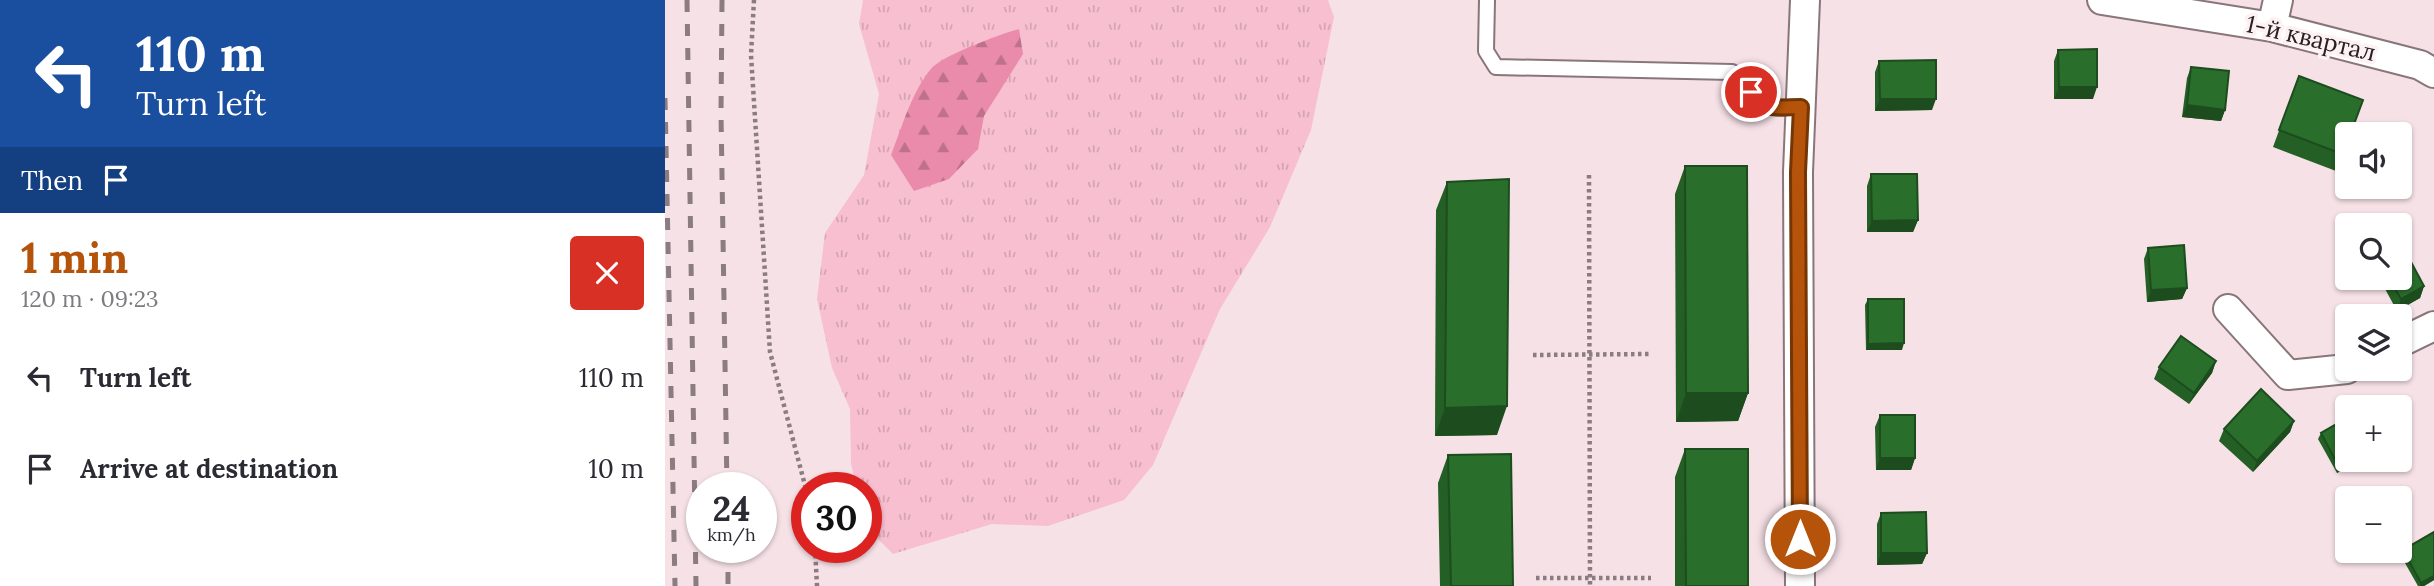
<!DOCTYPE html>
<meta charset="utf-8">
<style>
:root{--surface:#fff;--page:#f7f7f7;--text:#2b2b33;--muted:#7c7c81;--accent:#b45309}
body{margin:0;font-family:Lora,serif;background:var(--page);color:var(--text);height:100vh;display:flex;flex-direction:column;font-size:26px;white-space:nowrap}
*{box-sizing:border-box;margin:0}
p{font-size:23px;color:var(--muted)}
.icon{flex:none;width:38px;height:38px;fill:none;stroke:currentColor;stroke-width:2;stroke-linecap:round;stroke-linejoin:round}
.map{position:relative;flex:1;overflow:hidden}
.drawer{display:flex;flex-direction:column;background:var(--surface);width:665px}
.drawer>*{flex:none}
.hud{background:#1a4fa0;color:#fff;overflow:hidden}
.controls{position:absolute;left:1670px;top:122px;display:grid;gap:14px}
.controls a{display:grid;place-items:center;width:77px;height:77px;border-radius:7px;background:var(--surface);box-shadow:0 2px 5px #0004;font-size:35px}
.speed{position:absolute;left:21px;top:472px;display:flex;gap:14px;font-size:35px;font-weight:700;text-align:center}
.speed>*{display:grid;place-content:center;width:91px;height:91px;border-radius:50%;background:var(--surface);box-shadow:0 2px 5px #0004;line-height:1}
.speed small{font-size:18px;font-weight:400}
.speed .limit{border:10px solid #d22;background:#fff;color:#111}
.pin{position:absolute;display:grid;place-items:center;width:60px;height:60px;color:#fff;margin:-30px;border:4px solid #fff;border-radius:50%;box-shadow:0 2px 7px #0007}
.me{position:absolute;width:77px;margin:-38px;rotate:0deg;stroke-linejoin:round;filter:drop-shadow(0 0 5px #0008)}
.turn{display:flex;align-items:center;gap:24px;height:147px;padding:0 21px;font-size:32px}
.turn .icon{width:91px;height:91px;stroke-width:2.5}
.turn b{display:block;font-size:49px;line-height:60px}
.then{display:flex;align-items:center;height:66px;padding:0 21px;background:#0003;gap:14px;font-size:26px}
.round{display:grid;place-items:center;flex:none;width:74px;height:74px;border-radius:7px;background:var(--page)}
.head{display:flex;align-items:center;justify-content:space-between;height:119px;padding:0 21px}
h1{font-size:42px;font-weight:700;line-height:52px;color:var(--accent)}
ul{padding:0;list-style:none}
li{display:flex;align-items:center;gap:21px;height:91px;padding:0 21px}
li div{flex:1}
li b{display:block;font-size:26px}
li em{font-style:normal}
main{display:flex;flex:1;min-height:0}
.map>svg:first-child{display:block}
</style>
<main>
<section class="drawer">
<div class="hud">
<div class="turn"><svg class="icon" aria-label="left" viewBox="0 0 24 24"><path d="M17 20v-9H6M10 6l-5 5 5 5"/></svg><div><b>110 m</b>Turn left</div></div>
<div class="then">Then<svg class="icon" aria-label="arrive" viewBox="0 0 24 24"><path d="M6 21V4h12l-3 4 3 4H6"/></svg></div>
</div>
<div class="head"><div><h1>1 min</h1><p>120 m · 09:23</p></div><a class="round" style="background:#d93025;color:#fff"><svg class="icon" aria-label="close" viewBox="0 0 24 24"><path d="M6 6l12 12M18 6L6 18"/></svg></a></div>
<ul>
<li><svg class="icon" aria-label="left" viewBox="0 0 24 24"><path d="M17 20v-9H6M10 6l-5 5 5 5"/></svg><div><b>Turn left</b></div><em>110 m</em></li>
<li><svg class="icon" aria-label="arrive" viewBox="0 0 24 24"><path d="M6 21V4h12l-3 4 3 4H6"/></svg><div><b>Arrive at destination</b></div><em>10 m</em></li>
</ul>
</section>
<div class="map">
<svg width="1769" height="586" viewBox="0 0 1769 586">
<defs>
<pattern id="grass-tufts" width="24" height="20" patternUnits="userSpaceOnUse" patternTransform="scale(1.75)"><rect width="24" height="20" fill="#f8bfd0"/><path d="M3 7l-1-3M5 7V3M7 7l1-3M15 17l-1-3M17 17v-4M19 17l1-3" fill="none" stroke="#d5a4b2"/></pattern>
<pattern id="forest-firs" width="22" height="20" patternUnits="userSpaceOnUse" patternTransform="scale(1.75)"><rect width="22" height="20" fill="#eb8bab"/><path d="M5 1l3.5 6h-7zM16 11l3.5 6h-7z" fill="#be718b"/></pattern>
</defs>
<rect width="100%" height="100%" fill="#f6e1e7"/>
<path fill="url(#grass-tufts)" d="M198,0H663L669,17L646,130L605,227L555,309L488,465L459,500L383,526L327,524L228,554L201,527V488H192L186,464L185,409L167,368L152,299L160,233L199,175L214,94L194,24Z"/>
<path fill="url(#forest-firs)" d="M354,29L358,54L319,116L313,149L284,179L249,191L226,155C237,127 246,94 265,70C275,56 336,34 354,29Z"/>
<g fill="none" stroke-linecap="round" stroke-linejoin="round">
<defs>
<path id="lane" d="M822,0L821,51L831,67L1067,72C1087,84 1080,89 1092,101C1102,111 1123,107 1136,107"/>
<path id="street" d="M1437,0L1607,27L1755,65L1769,73
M1607,27L1613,0
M1563,309L1623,375L1682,369
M1734,343L1769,326
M1135,586L1133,172L1140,0"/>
</defs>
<use href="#lane" stroke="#88767b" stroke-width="18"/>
<use href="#street" stroke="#88767b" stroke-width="32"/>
<path stroke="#8a7c80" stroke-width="4.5" stroke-dasharray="3.5 3.5" stroke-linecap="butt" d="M89,0L86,55L105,352L142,493
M924,175L925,586
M868,355L984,354
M150,548L152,586
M871,578H986"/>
<use href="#lane" stroke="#fff" stroke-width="14"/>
<use href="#street" stroke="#fff" stroke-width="28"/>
<path stroke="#8a7c80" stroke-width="5" stroke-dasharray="12 12" stroke-linecap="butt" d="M22,0L31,586
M57,0L56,113L62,488
M0,98L10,586
M63,548V586"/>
</g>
<path fill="#245f25" d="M1393,50L1428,99H1389V61Z
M1214,61L1267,110L1210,111V72Z
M1526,67L1560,110L1556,121L1517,117L1522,78Z
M1634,76L1682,143L1671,171L1608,147Z
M1020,166L1083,393L1073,421L1011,422L1010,194Z
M1206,174L1253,220L1248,232H1202V186Z
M782,182L832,435L770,436L771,210Z
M1483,248L1522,288L1517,299L1482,302L1479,259Z
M1722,278H1734L1759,286L1755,298L1732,311L1719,287Z
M1203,299L1237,350H1201L1200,305Z
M1551,361L1547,373L1524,404L1489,379L1494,367Z
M1215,415L1250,458L1246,470H1211L1210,427Z
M1629,421L1625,432L1588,472L1554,441L1559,429Z
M1656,433L1682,460H1694L1672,473L1653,439Z
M1020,449L1083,586H1010V477Z
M783,455L848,586H775L773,483Z
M1216,513L1262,553L1257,564L1212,565V524Z
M1738,550L1769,580L1759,586H1753L1736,556Z"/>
<path fill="#1d4d1e" d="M1394,87H1432L1428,99H1389Z
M1215,99H1271L1267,110L1210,111Z
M1522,105L1560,110L1556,121L1517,117Z
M1253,220L1248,232H1202L1207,221Z
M1759,286L1755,298L1732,311L1736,299Z
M1522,288L1517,299L1482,302L1486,290Z
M1239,343L1237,350H1201L1203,344Z
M1551,361L1547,373L1524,404L1529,393Z
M1021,393H1083L1073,421L1011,422Z
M842,406L832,435L770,436L780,408Z
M1629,421L1625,432L1588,472L1592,461Z
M1215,458H1250L1246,470H1211Z
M1685,460H1694L1672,473L1674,467Z
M1216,553H1262L1257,564L1212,565Z
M1769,576V580L1759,586H1755L1756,583Z"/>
<path fill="#2a6e2b" stroke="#1d4d1e" stroke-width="2" d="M1432,49V87H1394L1393,50Z
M1271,60V99H1215L1214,61Z
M1526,67L1564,71L1560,110L1522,105Z
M1634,76L1698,100L1685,135H1682V142L1677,154L1614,130Z
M1020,166H1082L1083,393H1021Z
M1206,174H1252L1253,220L1207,221Z
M844,179L842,406L780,408L782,182Z
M1519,245L1522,288L1486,290L1483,248Z
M1746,262L1759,286L1736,299L1724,278H1734V269Z
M1203,299H1239V343L1203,344Z
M1516,336L1551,361L1529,393L1494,367Z
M1596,389L1629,421L1592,461L1559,429Z
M1215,415H1250V458H1215Z
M1682,418V460H1685L1674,467L1656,433Z
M1020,449H1083V586H1021Z
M846,454L848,586H786L783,455Z
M1261,512L1262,553H1216V513Z
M1769,532V576L1756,583L1738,550Z"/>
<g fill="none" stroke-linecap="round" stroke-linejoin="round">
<defs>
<path id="route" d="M1086,92C1098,112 1115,107 1136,107L1133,172L1135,539"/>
</defs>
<use href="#route" stroke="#753606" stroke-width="18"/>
<use href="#route" stroke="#b45309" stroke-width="12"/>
</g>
<g text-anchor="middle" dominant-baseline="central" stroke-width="7" stroke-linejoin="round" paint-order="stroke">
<g font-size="24" fill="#282023" stroke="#fef1f4">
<text transform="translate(1646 38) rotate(13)">1-й квартал</text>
</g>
</g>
</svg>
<div class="controls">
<a><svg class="icon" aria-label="sound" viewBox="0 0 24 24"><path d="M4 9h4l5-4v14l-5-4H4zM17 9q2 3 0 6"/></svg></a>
<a><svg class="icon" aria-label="search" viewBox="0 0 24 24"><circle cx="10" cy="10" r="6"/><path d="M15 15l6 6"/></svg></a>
<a><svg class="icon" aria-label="layers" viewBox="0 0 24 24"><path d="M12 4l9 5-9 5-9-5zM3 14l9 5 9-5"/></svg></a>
<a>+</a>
<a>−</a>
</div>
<div class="speed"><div>24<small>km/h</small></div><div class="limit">30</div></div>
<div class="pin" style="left:1086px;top:92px;background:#d93025"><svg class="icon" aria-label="arrive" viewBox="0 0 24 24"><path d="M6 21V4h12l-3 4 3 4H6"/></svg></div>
<svg class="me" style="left:1135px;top:539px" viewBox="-20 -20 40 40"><circle r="17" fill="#b45309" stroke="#fff" stroke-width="3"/><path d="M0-11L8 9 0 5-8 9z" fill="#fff"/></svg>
</div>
</main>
